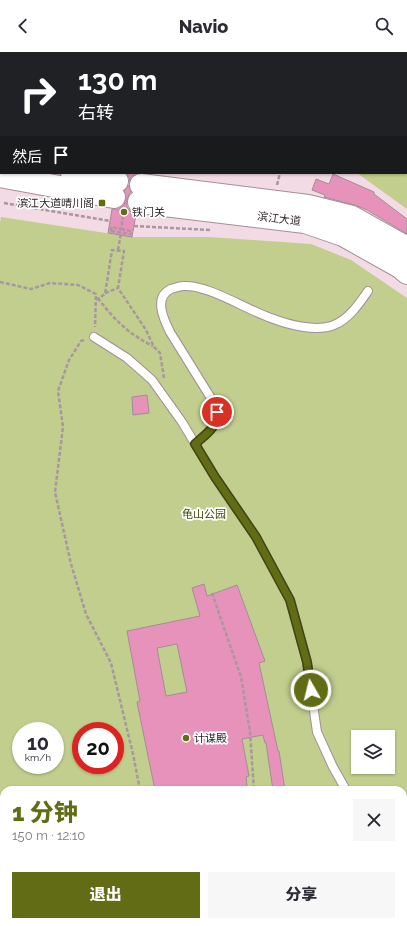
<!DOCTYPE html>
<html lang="zh">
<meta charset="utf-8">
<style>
:root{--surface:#fff;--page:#f7f7f7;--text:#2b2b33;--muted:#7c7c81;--accent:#616c15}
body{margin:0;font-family:Raleway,"Noto Sans SC",sans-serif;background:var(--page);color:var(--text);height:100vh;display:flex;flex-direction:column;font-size:15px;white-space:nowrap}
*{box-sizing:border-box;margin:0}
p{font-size:13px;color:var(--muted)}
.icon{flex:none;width:22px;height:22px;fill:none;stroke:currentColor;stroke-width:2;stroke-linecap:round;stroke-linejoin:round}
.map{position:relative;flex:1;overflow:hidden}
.panel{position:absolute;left:0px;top:734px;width:407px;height:140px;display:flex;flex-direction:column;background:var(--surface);border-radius:12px 12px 0 0;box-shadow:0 1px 3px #0004}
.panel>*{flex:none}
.top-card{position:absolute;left:0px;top:0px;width:407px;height:122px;box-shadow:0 1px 3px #0004;background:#202124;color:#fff;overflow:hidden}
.buttons{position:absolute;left:351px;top:678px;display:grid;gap:8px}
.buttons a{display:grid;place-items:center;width:44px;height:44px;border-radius:0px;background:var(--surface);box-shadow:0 1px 3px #0004;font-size:20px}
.speed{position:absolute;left:12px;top:670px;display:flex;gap:8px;font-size:20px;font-weight:700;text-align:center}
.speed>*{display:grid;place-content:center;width:52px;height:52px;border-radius:50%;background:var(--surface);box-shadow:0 1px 3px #0004;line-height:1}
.speed small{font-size:10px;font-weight:400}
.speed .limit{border:6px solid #d22;background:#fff;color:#111}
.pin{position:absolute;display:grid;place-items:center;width:34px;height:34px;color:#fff;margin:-17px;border:2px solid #fff;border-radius:50%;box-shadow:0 1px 4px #0007}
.me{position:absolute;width:44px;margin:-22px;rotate:352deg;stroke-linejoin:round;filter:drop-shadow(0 0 3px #0008)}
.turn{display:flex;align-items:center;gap:14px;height:84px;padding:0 12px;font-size:18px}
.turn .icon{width:52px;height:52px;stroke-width:2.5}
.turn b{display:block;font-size:28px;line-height:34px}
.then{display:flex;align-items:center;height:38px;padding:0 12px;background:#0003;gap:8px;font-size:15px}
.round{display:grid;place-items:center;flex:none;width:42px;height:42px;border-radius:0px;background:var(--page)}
.head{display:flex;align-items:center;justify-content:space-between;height:68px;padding:0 12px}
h1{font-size:24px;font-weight:800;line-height:30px;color:var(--accent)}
.action{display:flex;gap:8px;margin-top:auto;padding:8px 12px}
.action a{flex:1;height:46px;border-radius:0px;background:var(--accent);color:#fff;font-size:16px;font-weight:800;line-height:46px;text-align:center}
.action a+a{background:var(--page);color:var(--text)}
header{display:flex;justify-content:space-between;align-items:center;height:52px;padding:0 12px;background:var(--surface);font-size:18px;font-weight:800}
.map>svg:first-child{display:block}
</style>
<header><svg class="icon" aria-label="back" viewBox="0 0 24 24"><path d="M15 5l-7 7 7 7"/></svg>Navio<svg class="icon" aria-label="search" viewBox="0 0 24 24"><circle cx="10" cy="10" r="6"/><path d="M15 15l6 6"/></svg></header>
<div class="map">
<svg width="407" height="874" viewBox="0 0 407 874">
<rect width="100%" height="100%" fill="#f2dbe5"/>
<path fill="#c1ce8d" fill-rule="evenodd" d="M230,0H336L338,1H230Z
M406,43L407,44V157L357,121H406Z
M1,165L132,185H209L311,192L351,208L407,246V874H0V171ZM21,679H55V713H21ZM81,679H115V713H81ZM358,685H388V715H358ZM4,738H403V870H4Z"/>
<path fill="#e792bb" stroke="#a38d96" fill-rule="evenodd" d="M126,121H139L136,122L131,125L129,130V125Z
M333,122L374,140V142L407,167V182L367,158L355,153L324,145L325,143L312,138L316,127L329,132Z
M129,133L131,140L129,143L127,148V155L131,160L136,162L132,185L108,181L112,157H119L124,153L126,147L124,139Z
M147,343L149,361L133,363L132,345Z
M204,532L207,544L237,533L265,609L259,611L278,699H279L285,738H273L266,691H265L263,683L242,687L249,724L246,725L247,734L224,738H155L137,650L140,649L127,579L200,564L192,536ZM177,592L187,640L166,644L157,596Z"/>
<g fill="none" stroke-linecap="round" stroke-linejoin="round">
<defs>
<path id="service" d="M94,285L127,306L152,328L182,370L215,425L256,485L290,548L307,610L317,680L333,715L346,738
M195,392C210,379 221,373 214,351L170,280C164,268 153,245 171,237C175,236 179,234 183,234C207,232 247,258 271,266C289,273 316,280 334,273C349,267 359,252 368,239
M403,862L406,874"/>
<path id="primary" d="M0,107H1
M72,121L117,129
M0,124L114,145
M141,133L308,154L352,165L407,196
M139,150L305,170L343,183L400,215L407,221"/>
</defs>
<use href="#service" stroke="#a48e97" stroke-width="10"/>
<use href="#primary" stroke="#a48e97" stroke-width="24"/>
<path stroke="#a9979f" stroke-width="2.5" stroke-dasharray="4 2" stroke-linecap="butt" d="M182,0V1
M195,0V1
M233,0L234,1
M114,1V0
M406,54L407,55
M406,118L407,119
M277,133L280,121
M4,151L110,169
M134,174L210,178
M121,177L131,179V182
M111,179L131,182
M118,198L121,181
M0,230L31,237L50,231L78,233L96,242L95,275
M105,241L118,236
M98,246C113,267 130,283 153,294
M96,248L105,242L112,198L124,199L118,236L146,278L154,295L160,301L164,326
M84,288L81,289L69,308L58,339L63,375L55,440L71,512L86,562L111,611L133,702L140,738
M212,541L241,625L250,680L254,738
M174,870L175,874
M241,870L242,874"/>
<use href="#service" stroke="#fff" stroke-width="8"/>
<use href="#primary" stroke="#fff" stroke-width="22"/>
<path stroke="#a9979f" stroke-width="2.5" stroke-dasharray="4 2" stroke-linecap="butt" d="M111,179V175L121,177L123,165"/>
</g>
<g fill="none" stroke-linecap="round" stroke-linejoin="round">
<defs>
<path id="route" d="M217,360C216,377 207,381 195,392L215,425L256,485L290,548L307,610L311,638"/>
</defs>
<use href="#route" stroke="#3f460e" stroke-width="10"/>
<use href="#route" stroke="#616c15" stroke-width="7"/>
</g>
<g fill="#616c15" stroke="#fff" stroke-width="1.5">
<rect x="98" y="147" width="8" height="8" rx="2"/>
<circle cx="124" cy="160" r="4"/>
<circle cx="186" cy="686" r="4"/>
</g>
<g text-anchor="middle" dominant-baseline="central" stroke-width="3.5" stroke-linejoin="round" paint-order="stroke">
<g font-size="11" fill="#30272b" stroke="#fff" text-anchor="start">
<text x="94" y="151" text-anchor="end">滨江大道晴川阁</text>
<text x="132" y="160">铁门关</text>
<text x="194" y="686">计谋殿</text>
</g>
<g font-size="11" fill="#30272b" stroke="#fff">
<text transform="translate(279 167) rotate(7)">滨江大道</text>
</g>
<g font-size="11" fill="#3f4702" stroke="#fff">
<text x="204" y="462">龟山公园</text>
</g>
</g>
</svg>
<div class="buttons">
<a><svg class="icon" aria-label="layers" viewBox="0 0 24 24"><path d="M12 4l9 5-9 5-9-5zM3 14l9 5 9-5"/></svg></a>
</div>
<div class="speed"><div>10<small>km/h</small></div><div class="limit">20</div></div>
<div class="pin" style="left:217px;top:360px;background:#d93025"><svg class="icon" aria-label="arrive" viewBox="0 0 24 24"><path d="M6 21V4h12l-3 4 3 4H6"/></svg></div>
<svg class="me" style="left:311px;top:638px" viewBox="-20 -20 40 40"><circle r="17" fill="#616c15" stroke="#fff" stroke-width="3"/><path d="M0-11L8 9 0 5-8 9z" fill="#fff"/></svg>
<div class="top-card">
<div class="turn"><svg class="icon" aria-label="right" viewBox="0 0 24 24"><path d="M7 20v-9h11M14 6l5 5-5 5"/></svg><div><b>130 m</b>右转</div></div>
<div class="then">然后<svg class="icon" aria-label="arrive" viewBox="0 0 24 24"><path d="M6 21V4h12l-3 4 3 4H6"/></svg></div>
</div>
<section class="panel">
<div class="head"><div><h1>1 分钟</h1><p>150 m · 12:10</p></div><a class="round"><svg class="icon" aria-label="close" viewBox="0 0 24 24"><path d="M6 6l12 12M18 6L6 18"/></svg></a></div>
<div class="action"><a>退出</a><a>分享</a></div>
</section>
</div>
